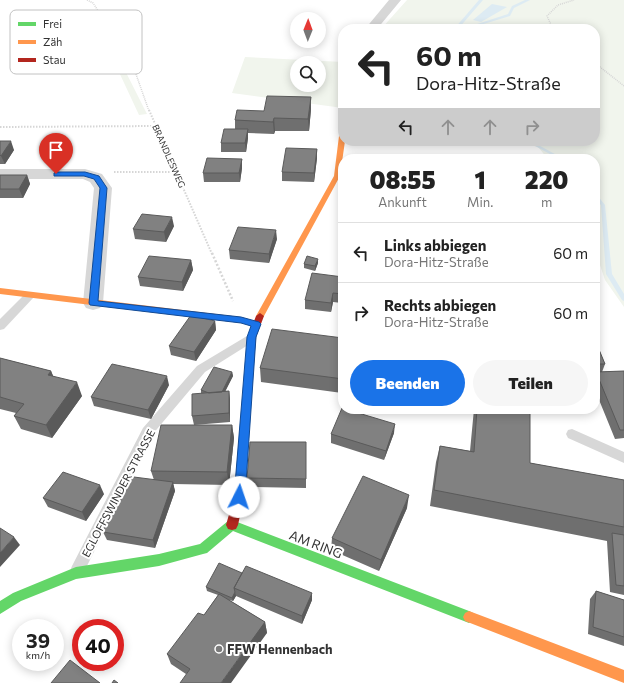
<!DOCTYPE html>
<html lang="de">
<meta charset="utf-8">
<style>
:root{--surface:#fff;--page:#f6f6f6;--text:#222;--muted:#767676;--line:#e0e0e0;--accent:#1a73e8}
body{margin:0;font-family:Commissioner,sans-serif;background:var(--page);color:var(--text);height:100vh;display:flex;flex-direction:column;font-size:15px;white-space:nowrap}
*{box-sizing:border-box;margin:0}
p{font-size:13px;color:var(--muted)}
.icon{flex:none;width:22px;height:22px;fill:none;stroke:currentColor;stroke-width:2;stroke-linecap:round;stroke-linejoin:round}
.map{position:relative;flex:1;overflow:hidden}
.sheet{position:absolute;left:338px;top:154px;width:262px;height:260px;display:flex;flex-direction:column;background:var(--surface);border-radius:16px;box-shadow:0 2px 10px #0003}
.sheet>*{flex:none}
.guide{position:absolute;left:338px;top:24px;width:262px;height:122px;border-radius:16px;box-shadow:0 2px 10px #0003;background:#fff;color:var(--text);overflow:hidden}
.needle{width:26px;rotate:1deg}
.tools{position:absolute;left:290px;top:12px;display:grid;gap:8px}
.tools a{display:grid;place-items:center;width:36px;height:36px;border-radius:50%;background:var(--surface);box-shadow:0 2px 10px #0003;font-size:20px}
.speed{position:absolute;left:12px;top:619px;display:flex;gap:8px;font-size:20px;font-weight:700;text-align:center}
.speed>*{display:grid;place-content:center;width:52px;height:52px;border-radius:50%;background:var(--surface);box-shadow:0 2px 10px #0003;line-height:1}
.speed small{font-size:10px;font-weight:400}
.speed .limit{border:6px solid #d22;background:#fff;color:#111}
.pin{position:absolute;display:grid;place-items:center;width:34px;height:34px;color:#fff;margin:-41px -17px;border-radius:50% 50% 50% 0;rotate:-45deg;box-shadow:0 0 4px #0007}
.pin .icon{rotate:45deg}
.me{position:absolute;width:44px;margin:-22px;rotate:4deg;stroke-linejoin:round;filter:drop-shadow(0 0 3px #0008)}
.turn{display:flex;align-items:center;gap:14px;height:84px;padding:0 12px;font-size:18px}
.turn .icon{width:52px;height:52px;stroke-width:2.5}
.turn b{display:block;font-size:28px;line-height:34px}
.lanes{display:flex;align-items:center;height:38px;padding:0 12px;background:#0003;justify-content:center;gap:20px;direction:ltr}
.lanes .off{opacity:.35}
.eta{display:flex;justify-content:space-evenly;align-items:center;height:68px;text-align:center}
.eta b{font-size:24px;font-weight:800;line-height:28px}
.cta{display:flex;gap:8px;margin-top:auto;padding:8px 12px}
.cta a{flex:1;height:46px;border-radius:24px;background:var(--accent);color:#fff;font-size:16px;font-weight:800;line-height:46px;text-align:center}
.cta a+a{background:var(--page);color:var(--text)}
ul{padding:0;list-style:none}
li{display:flex;align-items:center;gap:12px;height:60px;padding:0 12px;border-top:1px solid var(--line)}
li div{flex:1}
li b{display:block;font-size:15px}
li em{font-style:normal}
.map>svg:first-child{display:block}
</style>
<div class="map">
<svg width="624" height="683" viewBox="0 0 624 683">
<rect width="100%" height="100%" fill="#fff"/>
<path fill="#f1f5ed" fill-rule="evenodd" d="M407,0H624V307L605,280L595,250V159H548L538,147L514,141H595V29H381Z
M95,11L147,114L139,115L91,12Z
M245,57L343,62V108L232,93ZM297,63H319V85H297Z"/>
<path fill="#ddebf3" d="M492,4L507,7L481,22L473,20Z"/>
<g fill="none" stroke-linecap="round" stroke-linejoin="round">
<path fill="#ddebf3" fill-rule="evenodd" d="M479,0H483L458,29H454Z
M525,0H530L514,8L510,16L467,29H462L508,14L512,6Z
M526,141H531L564,159H559Z
M595,195H597L605,205L612,274L624,294V301L622,300L606,274L601,205L595,199Z"/>
<path stroke="#d6d6d6" stroke-width="1.5" stroke-dasharray="1 1" stroke-linecap="butt" d="M87,0L93,3L131,60L149,111
M553,29L547,16L558,5L574,0
M595,63L624,86"/>
<path stroke="#d6d6d6" stroke-width="2" stroke-dasharray="1.5 1.5" stroke-linecap="butt" d="M149,110L212,254
M0,127L155,126
M114,172H176"/>
<path stroke="#d6d6d6" stroke-width="2.5" stroke-dasharray="2 2" stroke-linecap="butt" d="M212,253L233,301"/>
<path fill="#d7d7d7" fill-rule="evenodd" d="M30,292L35,295L34,297L4,329L0,330V319L26,293Z
M252,333L256,334L257,337L256,340L205,372L152,435L82,576L77,578L72,576L70,571L72,566L143,428L197,366Z
M572,429L624,452V463L568,438L566,434L568,430Z"/>
<path fill="#d7d7d7" fill-rule="evenodd" d="M389,0H401L377,29H365Z
M0,169H85L102,174L112,188L103,303L100,308L93,310L86,308L83,303L94,188L90,182L83,179H0Z"/>
<path fill="#63d668" fill-rule="evenodd" d="M232,520L469,611L473,613L475,617L473,621L469,623L233,531L207,553L203,554L159,566L76,579L21,601L0,614V601L13,593L76,567L159,554L200,544L228,521Z"/>
<path fill="#ff974d" fill-rule="evenodd" d="M343,126V141H345L340,176L264,316L260,319L257,318L256,316L334,176L340,128Z
M0,288L241,317L259,322L260,324L256,327L241,323L0,294Z
M469,611L624,670V683L465,621L463,617L465,613Z"/>
<path fill="#b3261e" fill-rule="evenodd" d="M260,313L264,316L256,337L244,497L238,525L236,529L232,530L228,529L226,525L234,497L248,337L256,316Z"/>
</g>
<path fill="#6f6f6f" d="M311,97V109L309,131H275L274,134L248,133V138L246,152H221V143L235,129V120L264,111Z
M0,141L14,150L5,164H0Z
M317,149V158L314,182L282,181V172Z
M242,159V168L240,182H204L203,173Z
M0,175H27L30,184L23,198H0Z
M174,226L166,242L135,239L133,229Z
M277,239L269,263L230,259L229,250Z
M191,260L193,270L183,291L140,286L138,277Z
M318,263L315,271L304,268V264Z
M343,277V299L342,303L333,302L331,312L305,309V300Z
M215,321L216,330L196,361L171,355L169,346Z
M343,338V387L342,393L261,382L260,368Z
M595,340L605,364L602,372L624,371V438L615,439L595,390Z
M0,358L51,371L53,376L82,396L52,438L21,429L14,416L16,413L0,409Z
M232,372L233,376L225,391H229L230,400V422L194,425L192,416L201,393V390Z
M169,385L151,419L94,406L91,397Z
M474,409H530V463L624,480V595L610,592L607,541L430,506L436,462L440,446L470,451Z
M232,425L234,438L229,485L173,484L175,491L155,548L107,540L103,532L154,480L151,471Z
M394,433L384,460L331,443V434Z
M306,442V488L248,487L247,478Z
M104,494L86,521L48,507L43,498Z
M407,508L379,571L331,550L332,538Z
M242,573L312,600L302,624L236,596L233,601L229,600L265,622L267,633L186,674L171,664L167,654L204,615L218,595L207,591L206,587Z
M596,591L624,600V646L588,634L590,599Z"/>
<path fill="#5a5a5a" d="M311,97V109L309,131L308,119Z
M274,118L275,131L274,134L273,122Z
M248,129V138L246,152L245,143Z
M11,141L14,150L5,164L1,156Z
M317,149V158L314,182V173Z
M242,159V168L240,182L239,173Z
M27,175L30,184L23,198L19,189Z
M172,217L174,226L166,242L164,232Z
M276,230L277,239L269,263V254Z
M318,259V263L315,271V266Z
M191,260L193,270L183,291L182,282Z
M333,293V302L331,312V303Z
M215,321L216,330L196,361L194,352Z
M51,371L57,385L48,375Z
M232,372L233,376L221,400L220,395Z
M167,376L169,385L151,419L148,410Z
M343,377V387L342,393L343,379Z
M77,382L82,396L52,438L46,425Z
M229,391L230,400V422L229,413Z
M395,424L394,433L384,460L386,451Z
M232,425L234,438L229,485L227,472Z
M173,482L175,491L155,548L153,540Z
M100,485L104,494L86,521L82,512Z
M409,495L407,508L379,571L381,560Z
M14,537L20,545L0,567V553Z
M235,592L236,596L233,601L232,598Z
M312,593V600L302,624V616Z
M265,622L267,633L231,683H221Z"/>
<path fill="#818181" stroke="#5a5a5a" d="M267,96L311,97L308,119L274,118L273,122L235,120L237,110L264,111Z
M224,129H248L245,143H221Z
M0,141H11L1,156L0,155Z
M286,148L317,149L314,173L282,172Z
M362,155H408L409,159H363Z
M207,158L242,159L239,173H203Z
M0,175H27L19,189H0Z
M142,214L172,217L164,232L133,229Z
M238,227L276,230L269,254L229,250Z
M149,256L191,260L182,282L138,277Z
M307,256L318,259L315,266L304,264Z
M312,273L343,277V294L333,293L331,303L305,300Z
M191,315L215,321L194,352L169,346Z
M272,329L343,338V379L260,368Z
M595,340L605,364H595Z
M0,358L51,371L48,375L77,382L46,425L14,416L24,404L0,397Z
M112,364L167,376L148,410L91,397Z
M214,367L232,372L222,392L209,393L201,390Z
M624,371V430H620L596,372Z
M229,391V413L192,416V394Z
M342,408L343,409H345L395,424L386,451L331,434Z
M477,409H530V463L624,480V527L434,490L440,446L474,452Z
M161,425H232L227,472L151,471Z
M250,442H306V479L247,478Z
M63,472L100,485L82,512L43,498Z
M126,476L173,482L153,540L103,532Z
M363,476L409,495L381,560L332,538Z
M0,528L14,537L0,553Z
M612,533L624,535V586L616,585Z
M219,563L242,573L234,588L235,592L232,598L206,587Z
M246,566L312,593L302,616L234,588Z
M596,591L624,600V637L593,627Z
M219,594L265,622L221,683H180L190,669L167,654L198,613L204,615Z
M70,660L100,683H51Z
M114,680L118,683H112Z"/>
<path fill="#1a73e8" stroke="#114b97" d="M56,172H85L99,176L107,188L98,301L241,317L259,322L261,324L256,337L245,497L243,500L239,502L235,500L234,497L247,337L251,326L241,323L90,305L89,303L100,188L94,179L84,176H54V173Z"/>
<circle fill="#7a7a7a" stroke="#fff" stroke-width="1.5" cx="219" cy="649" r="4"/>
<g text-anchor="middle" dominant-baseline="central" stroke-width="4" stroke-linejoin="round" paint-order="stroke">
<g font-size="9" fill="#333" stroke="#fff">
<text transform="translate(169 156) rotate(66)">BRANDLESWEG</text>
</g>
<g font-size="11" fill="#333" stroke="#fff">
<text transform="translate(118 493) rotate(-62)">EGLOFFSWINDER STRASSE</text>
</g>
<g font-size="13" fill="#333" stroke="#fff">
<text transform="translate(316 544) rotate(21)">AM RING</text>
</g>
<g font-size="13" font-weight="bold" fill="#333" stroke="#fff" text-anchor="start">
<text x="227" y="649">FFW Hennenbach</text>
</g>
</g>
<rect x="10" y="10" width="132" height="64" rx="6" fill="#fff" stroke="#c2c2c2" stroke-width="1"/>
<rect x="18" y="22" width="18" height="4" fill="#63d668"/>
<rect x="18" y="40" width="18" height="4" fill="#ff974d"/>
<rect x="18" y="58" width="18" height="4" fill="#b3261e"/>
<g font-size="11" fill="#333">
<text x="43" y="28">Frei</text>
<text x="43" y="46">Zäh</text>
<text x="43" y="64">Stau</text>
</g>
</svg>
<div class="tools">
<a><svg class="needle" viewBox="-14 -14 28 28"><path d="M0-13l5 13h-10z" fill="#e53935"/><path d="M0 13l5-13h-10z" fill="#767676"/></svg></a>
<a><svg class="icon" aria-label="search" viewBox="0 0 24 24"><circle cx="10" cy="10" r="6"/><path d="M15 15l6 6"/></svg></a>
</div>
<div class="speed"><div>39<small>km/h</small></div><div class="limit">40</div></div>
<div class="pin" style="left:56px;top:174px;background:#d93025"><svg class="icon" aria-label="arrive" viewBox="0 0 24 24"><path d="M6 21V4h12l-3 4 3 4H6"/></svg></div>
<svg class="me" style="left:239px;top:497px" viewBox="-20 -20 40 40"><circle r="19" fill="#fff"/><path d="M0-13L10 11 0 6-10 11z" fill="#1a73e8"/></svg>
<div class="guide">
<div class="turn"><svg class="icon" aria-label="left" viewBox="0 0 24 24"><path d="M17 20v-9H6M10 6l-5 5 5 5"/></svg><div><b>60 m</b>Dora-Hitz-Straße</div></div>
<div class="lanes"><svg class="icon" aria-label="left" viewBox="0 0 24 24"><path d="M17 20v-9H6M10 6l-5 5 5 5"/></svg><svg class="icon off" aria-label="ahead" viewBox="0 0 24 24"><path d="M12 20V5M6 11l6-6 6 6"/></svg><svg class="icon off" aria-label="ahead" viewBox="0 0 24 24"><path d="M12 20V5M6 11l6-6 6 6"/></svg><svg class="icon off" aria-label="right" viewBox="0 0 24 24"><path d="M7 20v-9h11M14 6l5 5-5 5"/></svg></div>
</div>
<section class="sheet">
<div class="eta">
<div><b>08:55</b><p>Ankunft</p></div>
<div><b>1</b><p>Min.</p></div>
<div><b>220</b><p>m</p></div>
</div>
<ul>
<li><svg class="icon" aria-label="left" viewBox="0 0 24 24"><path d="M17 20v-9H6M10 6l-5 5 5 5"/></svg><div><b>Links abbiegen</b><p>Dora-Hitz-Straße</p></div><em>60 m</em></li>
<li><svg class="icon" aria-label="right" viewBox="0 0 24 24"><path d="M7 20v-9h11M14 6l5 5-5 5"/></svg><div><b>Rechts abbiegen</b><p>Dora-Hitz-Straße</p></div><em>60 m</em></li>
</ul>
<div class="cta"><a>Beenden</a><a>Teilen</a></div>
</section>
</div>
